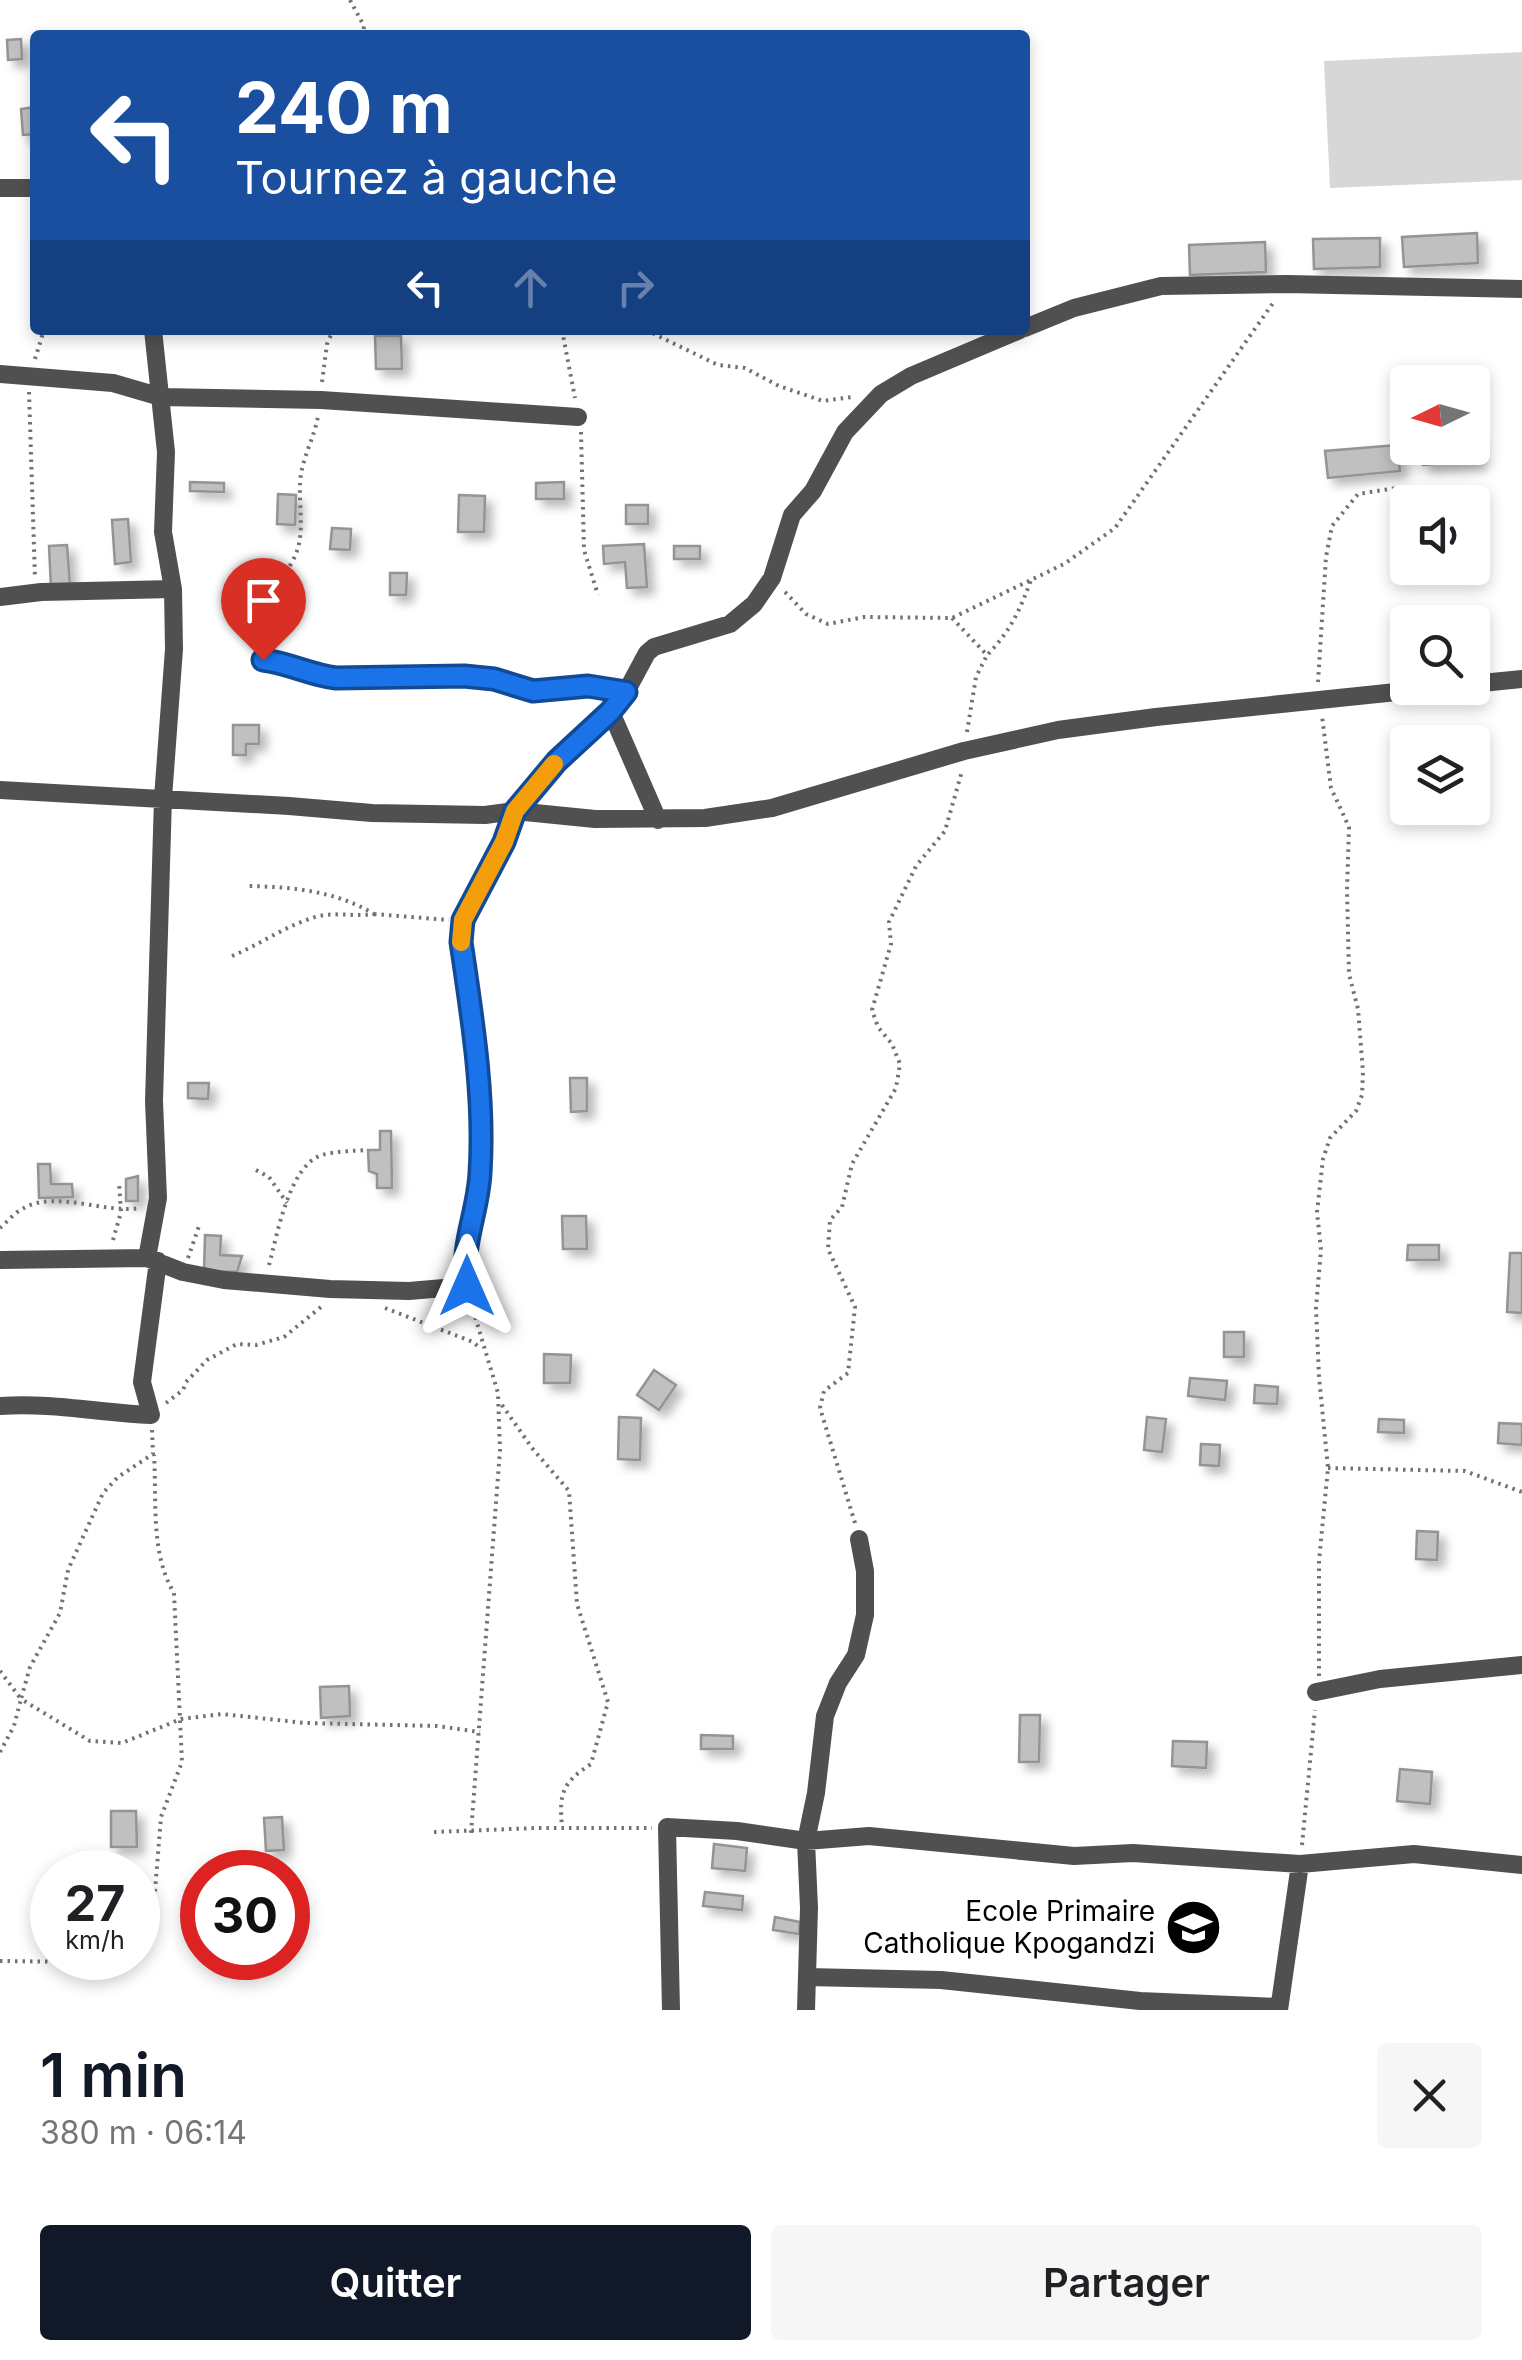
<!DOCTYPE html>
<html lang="fr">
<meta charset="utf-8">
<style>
:root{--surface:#fff;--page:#f6f6f6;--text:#202124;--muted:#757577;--accent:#111827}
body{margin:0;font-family:Inter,sans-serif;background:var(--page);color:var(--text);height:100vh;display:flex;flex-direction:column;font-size:38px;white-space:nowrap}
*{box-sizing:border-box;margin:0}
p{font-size:32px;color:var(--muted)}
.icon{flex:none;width:55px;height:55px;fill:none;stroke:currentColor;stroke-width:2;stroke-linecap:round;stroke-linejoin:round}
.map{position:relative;height:2010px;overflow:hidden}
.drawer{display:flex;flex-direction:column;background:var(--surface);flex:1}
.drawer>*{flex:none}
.banner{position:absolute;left:30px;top:30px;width:1000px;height:305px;border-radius:10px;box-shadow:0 5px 15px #0003;background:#1a4fa0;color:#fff;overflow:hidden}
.needle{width:65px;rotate:265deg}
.buttons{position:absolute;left:1390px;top:365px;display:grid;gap:20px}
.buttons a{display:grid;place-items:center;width:100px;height:100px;border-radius:10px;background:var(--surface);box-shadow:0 5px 15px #0003;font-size:50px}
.speed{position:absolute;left:30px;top:1850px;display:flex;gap:20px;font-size:50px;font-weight:700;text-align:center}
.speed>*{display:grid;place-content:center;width:130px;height:130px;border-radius:50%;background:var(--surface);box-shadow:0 5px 15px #0003;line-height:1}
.speed small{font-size:25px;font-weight:400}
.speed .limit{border:15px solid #d22;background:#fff;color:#111}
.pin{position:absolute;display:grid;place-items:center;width:85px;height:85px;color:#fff;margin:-102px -42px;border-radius:50% 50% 50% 0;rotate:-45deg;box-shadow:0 0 10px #0007}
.pin .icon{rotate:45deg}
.me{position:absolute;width:110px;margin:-55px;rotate:0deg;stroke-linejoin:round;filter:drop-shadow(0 0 8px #0008)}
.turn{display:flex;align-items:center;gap:35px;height:210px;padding:0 40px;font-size:45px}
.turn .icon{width:130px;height:130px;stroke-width:2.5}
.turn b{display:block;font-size:70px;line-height:85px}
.lanes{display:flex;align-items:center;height:95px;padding:0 40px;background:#0003;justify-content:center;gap:50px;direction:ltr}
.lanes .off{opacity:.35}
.round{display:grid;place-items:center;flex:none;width:105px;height:105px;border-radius:10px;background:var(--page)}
.head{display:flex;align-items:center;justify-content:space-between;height:170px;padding:0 40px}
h1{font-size:60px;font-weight:600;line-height:75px;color:var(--accent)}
.button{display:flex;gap:20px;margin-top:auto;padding:20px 40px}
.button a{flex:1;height:115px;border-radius:10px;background:var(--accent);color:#fff;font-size:40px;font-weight:600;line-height:115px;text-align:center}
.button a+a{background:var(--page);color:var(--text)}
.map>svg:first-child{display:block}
</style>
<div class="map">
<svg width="1522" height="2010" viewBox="0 0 1522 2010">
<defs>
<filter id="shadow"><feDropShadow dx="7" dy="7" stdDeviation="5" flood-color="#0004"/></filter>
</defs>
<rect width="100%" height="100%" fill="#fff"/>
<path fill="#d7d7d7" d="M1522,52V180L1330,188L1324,61Z"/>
<path fill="#c0c0c0" stroke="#949494" stroke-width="2.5" filter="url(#shadow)" d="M21,39L22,59L8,60L7,40Z
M35,107V134L23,135L21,109Z
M1477,233L1478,263L1404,267L1402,237Z
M1380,238V267L1314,269L1313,239Z
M1265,242L1266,272L1190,275L1189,245Z
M375,336H401L402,369H376Z
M1472,438H1476L1478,461L1423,465L1422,448H1472Z
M1397,445L1400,471L1328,478L1325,451Z
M190,482L224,483V492L190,491Z
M564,482V499H536V483Z
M278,494L296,495L295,525L277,524Z
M459,495L485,496L484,532H458Z
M626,505H648V524H626Z
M128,519L131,562L115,564L112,520Z
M332,528L351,529L350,550L330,549Z
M644,544L647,587L627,588L625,562L604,564L603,546Z
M67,545L70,586L51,588L49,546Z
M674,546H700V559H674Z
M390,573H407L406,595H390Z
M233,725H259V744H246V755H233Z
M570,1078H587V1111L571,1112Z
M188,1083H209L208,1099L188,1098Z
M380,1131H391L392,1188H377V1174L369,1171L368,1150H380Z
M38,1164H50L51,1184H72L73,1197L39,1198Z
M138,1176V1201H126V1179Z
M562,1216H586L587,1249H563Z
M205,1235L221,1236L220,1255L242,1256L237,1272L204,1271Z
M1408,1245H1439V1260H1407Z
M1510,1253H1522V1313L1507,1312Z
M1224,1332H1244V1357H1224Z
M544,1354L571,1355L570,1383H544Z
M654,1370L676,1385L659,1410L637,1395Z
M1190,1378L1227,1381L1225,1400L1188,1396Z
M1255,1385L1278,1387L1277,1404L1254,1403Z
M619,1417L641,1418L640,1460L618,1459Z
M1147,1417L1166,1419L1162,1452L1144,1450Z
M1379,1419L1404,1420V1433L1378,1432Z
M1499,1423L1522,1424V1445L1498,1443Z
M1201,1444L1220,1445L1219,1466L1200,1465Z
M1417,1531L1438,1532L1437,1560L1416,1559Z
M349,1686L350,1716L321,1718L320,1687Z
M1020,1715H1040L1039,1762H1019Z
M701,1735L733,1736V1749H701Z
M1173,1741L1207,1742L1206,1768L1172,1766Z
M1400,1769L1432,1772L1430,1804L1397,1801Z
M111,1811H136L137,1847H111Z
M282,1817L284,1850L266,1851L264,1818Z
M714,1844L747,1848L745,1871L712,1868Z
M705,1892L743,1896L742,1910L703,1906Z
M775,1917L800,1922L799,1934L773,1930Z"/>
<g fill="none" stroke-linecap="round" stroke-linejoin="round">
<path stroke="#727272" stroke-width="4" stroke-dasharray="2.5 5" stroke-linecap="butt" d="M350,0L364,26L363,35
M562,330L575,398
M646,330L718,365L745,368L779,386L823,401L852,397
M35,359L44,330
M322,382L327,344L333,330
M29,392L35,578
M581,432L584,550L598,595
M785,592L806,614L828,624L864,617L952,618L1064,564L1115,528L1273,303
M952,618L987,655C1010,632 1020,610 1031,580
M258,646C250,602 274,595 292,562C309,533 295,500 302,469C306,451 315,434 318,416
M1318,682L1326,557L1332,526L1358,494L1396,488L1419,490L1430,502
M967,732L976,677L987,655
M374,914L449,920
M232,956C261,944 288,924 319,916C337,912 355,917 374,914C336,891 293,887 249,886
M256,1170L269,1177L287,1203
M0,1228C7,1222 15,1212 24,1208C55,1190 107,1214 140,1208
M113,1240L121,1212L119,1183
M188,1258L199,1226
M269,1265C277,1236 289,1165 322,1155C336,1151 354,1151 368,1150
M471,1303L498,1393L500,1450L471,1833
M385,1308L473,1342L481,1349
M166,1403L183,1390L186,1382L207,1360L237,1344L256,1345L284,1337L321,1307
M502,1405L532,1448L569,1491L577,1604L608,1702L591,1764C562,1783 559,1793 562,1827
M152,1430L153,1454L118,1477L103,1493L68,1570L60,1613L30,1667L21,1699L90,1741L122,1743L181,1719L222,1714L305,1723L437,1726L480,1732
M1328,1468L1465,1471L1522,1492
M855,1523L820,1408L824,1391L848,1373L855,1307L828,1249L830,1220L842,1207L852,1164L896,1088L900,1064L892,1044L878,1027L872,1010L891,944L889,922L916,866L945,831L962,771
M0,1671L21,1699L14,1726L0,1752
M1319,1676V1561L1328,1468L1319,1377L1316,1308L1321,1250L1317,1212L1323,1159L1330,1138L1356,1111L1362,1095L1363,1072L1358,1009L1349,974L1347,890L1349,827L1331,788L1322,716
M434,1832L537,1828H652
M1302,1845L1315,1710
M138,1941L155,1891L161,1817L182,1762L174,1593C150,1553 157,1501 154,1455
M0,1961L82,1962L115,1967L126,1958"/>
<path stroke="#505050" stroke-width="18" d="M0,188H35
M1025,328L1074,308L1161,286L1287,284L1522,289
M153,330L166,452L163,532L173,589
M0,374L113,383L161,397L321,400L578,417
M0,597L41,592L173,589L174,649L163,798L154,1101L158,1198L147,1258
M263,660C289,663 310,675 336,678L464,675L494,679L533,691L587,686L626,692
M1472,684L1522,679
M611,712L658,820
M0,790L289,806L372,813L485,815L515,811L595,819L705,818L772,808L964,751L1058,730L1156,717L1435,688
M0,1260L147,1258L183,1272L224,1280L330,1289L409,1291L467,1286C460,1246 478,1212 480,1173C485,1096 472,1017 461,942L463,920L504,841L515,811L557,761L611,712L626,692L647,653L654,647L730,624L754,604L772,578L792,515L813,491L845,432L881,394L911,376L1020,330
M0,1406C50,1402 101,1413 151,1415L142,1382L158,1261
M1316,1692L1380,1679L1522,1665
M807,1977L941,1980L1140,2001L1279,2007
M671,2010L667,1827L737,1831L806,1841L869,1836L1074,1856L1133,1853L1300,1864L1414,1854L1522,1865
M806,2010L809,1908L806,1841L816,1793L825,1716L838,1683L856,1655L865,1615V1571L859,1539
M1279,2010L1300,1864"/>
</g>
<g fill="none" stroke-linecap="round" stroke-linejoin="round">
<defs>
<path id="route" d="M263,660C289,663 310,675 336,678L464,676L494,679L533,691L588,686L626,692L610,712L557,761L515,811L504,842L463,920L461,942C472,1017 485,1096 480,1173C478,1213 460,1246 467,1286"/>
</defs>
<use href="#route" stroke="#114b97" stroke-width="25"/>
<use href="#route" stroke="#1a73e8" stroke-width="18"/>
<path stroke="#f59e0b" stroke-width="18" d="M461,942L463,920L504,842L515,811L554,764"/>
</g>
<defs>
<symbol id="school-disc" viewBox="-11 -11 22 22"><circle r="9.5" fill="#000" stroke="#fff"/><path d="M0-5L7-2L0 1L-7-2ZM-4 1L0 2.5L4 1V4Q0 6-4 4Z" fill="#fff"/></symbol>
</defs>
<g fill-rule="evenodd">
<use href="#school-disc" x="1162" y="1896" width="63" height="63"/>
</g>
<g text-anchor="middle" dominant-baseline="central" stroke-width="8" stroke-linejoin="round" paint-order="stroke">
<g font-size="28" fill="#000" stroke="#fff" text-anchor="end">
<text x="1155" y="1911">Ecole Primaire<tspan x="1155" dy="32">Catholique Kpogandzi</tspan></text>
</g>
</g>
</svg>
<div class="buttons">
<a><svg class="needle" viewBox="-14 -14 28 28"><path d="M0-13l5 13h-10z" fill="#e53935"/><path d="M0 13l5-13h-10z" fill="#757577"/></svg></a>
<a><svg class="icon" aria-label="sound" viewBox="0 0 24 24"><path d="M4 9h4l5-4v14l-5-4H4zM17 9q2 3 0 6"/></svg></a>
<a><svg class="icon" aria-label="search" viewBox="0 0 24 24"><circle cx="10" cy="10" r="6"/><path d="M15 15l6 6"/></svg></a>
<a><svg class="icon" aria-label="layers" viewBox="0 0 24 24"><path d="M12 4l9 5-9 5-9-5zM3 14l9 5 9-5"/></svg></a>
</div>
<div class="speed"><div>27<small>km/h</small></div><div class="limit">30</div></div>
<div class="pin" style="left:263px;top:660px;background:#d93025"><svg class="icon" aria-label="arrive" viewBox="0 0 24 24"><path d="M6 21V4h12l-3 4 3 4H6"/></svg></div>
<svg class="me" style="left:467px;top:1286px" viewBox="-20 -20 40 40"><path d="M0-17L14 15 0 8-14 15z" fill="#1a73e8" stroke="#fff" stroke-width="4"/></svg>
<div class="banner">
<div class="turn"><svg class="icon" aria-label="left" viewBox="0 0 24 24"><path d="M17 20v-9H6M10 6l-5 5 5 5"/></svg><div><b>240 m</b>Tournez à gauche</div></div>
<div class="lanes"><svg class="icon" aria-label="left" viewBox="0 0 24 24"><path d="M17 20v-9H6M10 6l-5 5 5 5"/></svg><svg class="icon off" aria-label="ahead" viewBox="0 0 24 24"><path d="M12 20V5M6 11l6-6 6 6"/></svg><svg class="icon off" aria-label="right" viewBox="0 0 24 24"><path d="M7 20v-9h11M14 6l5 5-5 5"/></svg></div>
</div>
</div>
<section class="drawer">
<div class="head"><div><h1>1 min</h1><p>380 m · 06:14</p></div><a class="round"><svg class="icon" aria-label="close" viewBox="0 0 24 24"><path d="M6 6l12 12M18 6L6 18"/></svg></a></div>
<div class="button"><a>Quitter</a><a>Partager</a></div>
</section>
